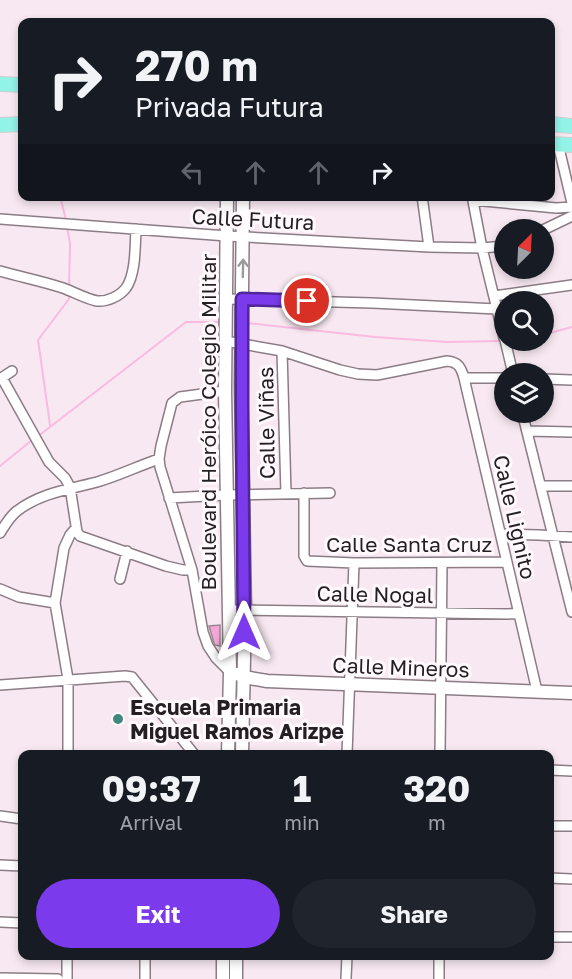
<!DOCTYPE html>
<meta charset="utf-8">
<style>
:root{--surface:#171b24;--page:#20242c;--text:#f1f3f6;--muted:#9ea1a6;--accent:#7c3aed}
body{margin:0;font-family:"Golos Text",sans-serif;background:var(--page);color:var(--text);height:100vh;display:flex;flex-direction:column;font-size:22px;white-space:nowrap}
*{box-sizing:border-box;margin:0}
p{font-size:20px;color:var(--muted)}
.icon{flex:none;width:33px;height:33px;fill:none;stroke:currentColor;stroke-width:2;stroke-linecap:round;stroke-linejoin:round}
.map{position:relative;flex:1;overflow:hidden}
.side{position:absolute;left:18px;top:750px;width:536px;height:210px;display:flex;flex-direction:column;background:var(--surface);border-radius:12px;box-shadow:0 3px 9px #0003}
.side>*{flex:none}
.top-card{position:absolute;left:18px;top:18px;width:537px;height:183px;border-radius:12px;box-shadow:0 3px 9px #0003;background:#171b24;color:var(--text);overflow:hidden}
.needle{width:39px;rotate:24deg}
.tools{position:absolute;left:494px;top:219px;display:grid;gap:12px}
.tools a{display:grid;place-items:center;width:60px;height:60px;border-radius:50%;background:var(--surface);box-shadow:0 3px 9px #0003;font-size:30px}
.pin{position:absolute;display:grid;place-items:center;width:51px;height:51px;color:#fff;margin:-26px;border:3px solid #fff;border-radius:50%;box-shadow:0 2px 6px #0007}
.me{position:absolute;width:66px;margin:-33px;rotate:0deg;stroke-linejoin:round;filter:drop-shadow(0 0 4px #0008)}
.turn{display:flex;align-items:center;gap:21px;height:126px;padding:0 18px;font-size:27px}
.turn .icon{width:78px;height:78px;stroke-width:2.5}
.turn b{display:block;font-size:42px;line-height:51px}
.lanes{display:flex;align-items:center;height:57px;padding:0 18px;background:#0003;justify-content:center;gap:30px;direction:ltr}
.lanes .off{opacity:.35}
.eta{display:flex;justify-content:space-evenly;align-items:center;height:102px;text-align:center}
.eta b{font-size:36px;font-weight:700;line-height:42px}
.primary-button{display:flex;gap:12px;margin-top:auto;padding:12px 18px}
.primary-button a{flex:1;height:69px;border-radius:36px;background:var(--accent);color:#fff;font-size:24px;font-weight:700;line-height:69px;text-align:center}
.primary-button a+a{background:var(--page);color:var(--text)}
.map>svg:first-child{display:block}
</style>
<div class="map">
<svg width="572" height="979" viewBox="0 0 572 979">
<rect width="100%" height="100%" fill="#f8e8f1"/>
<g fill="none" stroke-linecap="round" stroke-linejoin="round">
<path stroke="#fabae1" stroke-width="2" d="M60,196L66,220
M67,226L70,244L69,289
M247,323L375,337L447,342L501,341
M543,335L572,327
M50,425L38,340L69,299V294
M37,437L186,322H220
M0,466L32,440"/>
</g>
<path fill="#f5a6d6" stroke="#988992" stroke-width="1.5" d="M220,625V646L215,645L214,643L209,626Z"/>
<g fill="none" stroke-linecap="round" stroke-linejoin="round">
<defs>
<path id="street" d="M558,144L572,203
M422,196L429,247
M472,196L482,248L504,338
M473,200L556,208L572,207
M0,219L227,236L429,247L482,248L504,246
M543,230L572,216
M0,271C21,277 42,281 63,288C74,292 86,299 97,301C107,302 120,296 126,288C136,274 135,246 136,229
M494,296L572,285
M225,299L372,303L497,309
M505,340L513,374
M225,341L282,351L340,370L358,374L377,375L447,361C458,362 461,367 464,378L537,691
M282,351L286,494
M2,378L49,462L65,478L70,487L77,532L80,536L166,566L183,570H192
M464,378H504
M0,379L12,371
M543,379L572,380
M225,391L180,397L172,403L161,446L159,459L160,467L192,570L203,632L208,646L216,658L230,672
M522,412L572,612
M527,431L572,432
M541,486H572
M304,493V556L307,561L354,563L507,562
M169,498L226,495L330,493
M0,533C5,525 10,516 17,511C40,493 70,489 97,482C118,476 138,466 159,459
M501,534L539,535L572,537
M120,579L127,551
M0,589L19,597L55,603
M229,610L519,614
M0,685L125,676L132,677L194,754
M68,754V679L55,603L64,548L70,535L76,528
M347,754L354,563
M440,754L442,563
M549,770L572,771
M0,816L22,819
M549,826H572
M0,865L22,866
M549,878L572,879
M0,922L22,923
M549,937H572
M145,956V979
M0,978L58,979
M67,979V956
M346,979L347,956
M439,979V956"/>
<path id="secondary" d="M227,196L225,391L230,672L228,754
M237,674L244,677L267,681L572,693
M242,754L245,610L241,384L243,196
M236,956V979
M223,979V956"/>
<path id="primary" d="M0,84L22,85
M550,124L572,126
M0,125L22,124
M550,144L572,145"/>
</defs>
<use href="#street" stroke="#8b7c85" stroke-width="12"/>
<use href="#secondary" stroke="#8b7c85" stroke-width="15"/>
<use href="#primary" stroke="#cfcece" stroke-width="16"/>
<use href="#street" stroke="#fff" stroke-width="9"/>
<use href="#secondary" stroke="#fff" stroke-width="12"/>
<use href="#primary" stroke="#93f3e8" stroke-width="14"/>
</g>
<defs><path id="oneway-shaft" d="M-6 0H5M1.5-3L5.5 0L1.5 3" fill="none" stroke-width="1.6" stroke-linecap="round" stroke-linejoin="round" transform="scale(1.5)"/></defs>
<use stroke="#9c9a9c" href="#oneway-shaft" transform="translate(243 268) rotate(-89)"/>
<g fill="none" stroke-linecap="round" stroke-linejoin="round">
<defs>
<path id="route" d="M244,632L242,406V299L307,301"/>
</defs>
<use href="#route" stroke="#51269a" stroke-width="15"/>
<use href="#route" stroke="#7c3aed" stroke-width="10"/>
</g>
<circle fill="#42877d" stroke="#fff8fc" stroke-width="2" cx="118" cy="719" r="6"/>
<g text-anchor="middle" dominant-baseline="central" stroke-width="6" stroke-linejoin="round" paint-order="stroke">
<g font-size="21" fill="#241f22" stroke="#fff8fc">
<text transform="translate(253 219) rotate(3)">Calle Futura</text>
<text transform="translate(208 422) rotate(-90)">Boulevard Heróico Colegio Militar</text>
<text transform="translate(266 423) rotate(-91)">Calle Viñas</text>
<text transform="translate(515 517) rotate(77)">Calle Lignito</text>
<text x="409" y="544">Calle Santa Cruz</text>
<text transform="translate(375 594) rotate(1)">Calle Nogal</text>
<text transform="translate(401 667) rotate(2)">Calle Mineros</text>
</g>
<g font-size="21" font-weight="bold" fill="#241f22" stroke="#fff8fc" text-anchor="start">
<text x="130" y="707">Escuela Primaria<tspan x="130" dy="24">Miguel Ramos Arizpe</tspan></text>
</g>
</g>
</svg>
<div class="tools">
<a><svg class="needle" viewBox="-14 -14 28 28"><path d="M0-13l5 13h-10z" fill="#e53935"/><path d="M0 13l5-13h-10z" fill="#9ea1a6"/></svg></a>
<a><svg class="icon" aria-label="search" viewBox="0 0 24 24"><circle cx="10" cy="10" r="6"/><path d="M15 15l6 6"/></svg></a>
<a><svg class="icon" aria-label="layers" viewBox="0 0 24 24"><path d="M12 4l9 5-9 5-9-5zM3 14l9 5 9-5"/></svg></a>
</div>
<div class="pin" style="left:307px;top:301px;background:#d93025"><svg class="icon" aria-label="arrive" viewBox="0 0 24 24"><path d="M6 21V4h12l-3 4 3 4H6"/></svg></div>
<svg class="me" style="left:244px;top:632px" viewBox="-20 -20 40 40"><path d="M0-17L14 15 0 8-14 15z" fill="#7c3aed" stroke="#fff" stroke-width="4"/></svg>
<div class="top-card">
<div class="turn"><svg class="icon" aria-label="right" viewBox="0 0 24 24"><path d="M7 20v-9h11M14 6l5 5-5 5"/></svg><div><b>270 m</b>Privada Futura</div></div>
<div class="lanes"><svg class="icon off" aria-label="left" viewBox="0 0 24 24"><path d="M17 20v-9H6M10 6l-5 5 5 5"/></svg><svg class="icon off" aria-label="ahead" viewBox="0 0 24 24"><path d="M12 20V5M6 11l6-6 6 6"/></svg><svg class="icon off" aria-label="ahead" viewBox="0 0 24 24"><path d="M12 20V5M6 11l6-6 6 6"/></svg><svg class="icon" aria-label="right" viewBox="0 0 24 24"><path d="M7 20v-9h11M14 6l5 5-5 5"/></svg></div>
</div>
<section class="side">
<div class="eta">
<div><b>09:37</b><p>Arrival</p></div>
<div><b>1</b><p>min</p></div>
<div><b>320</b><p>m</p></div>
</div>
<div class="primary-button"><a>Exit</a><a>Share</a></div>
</section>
</div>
